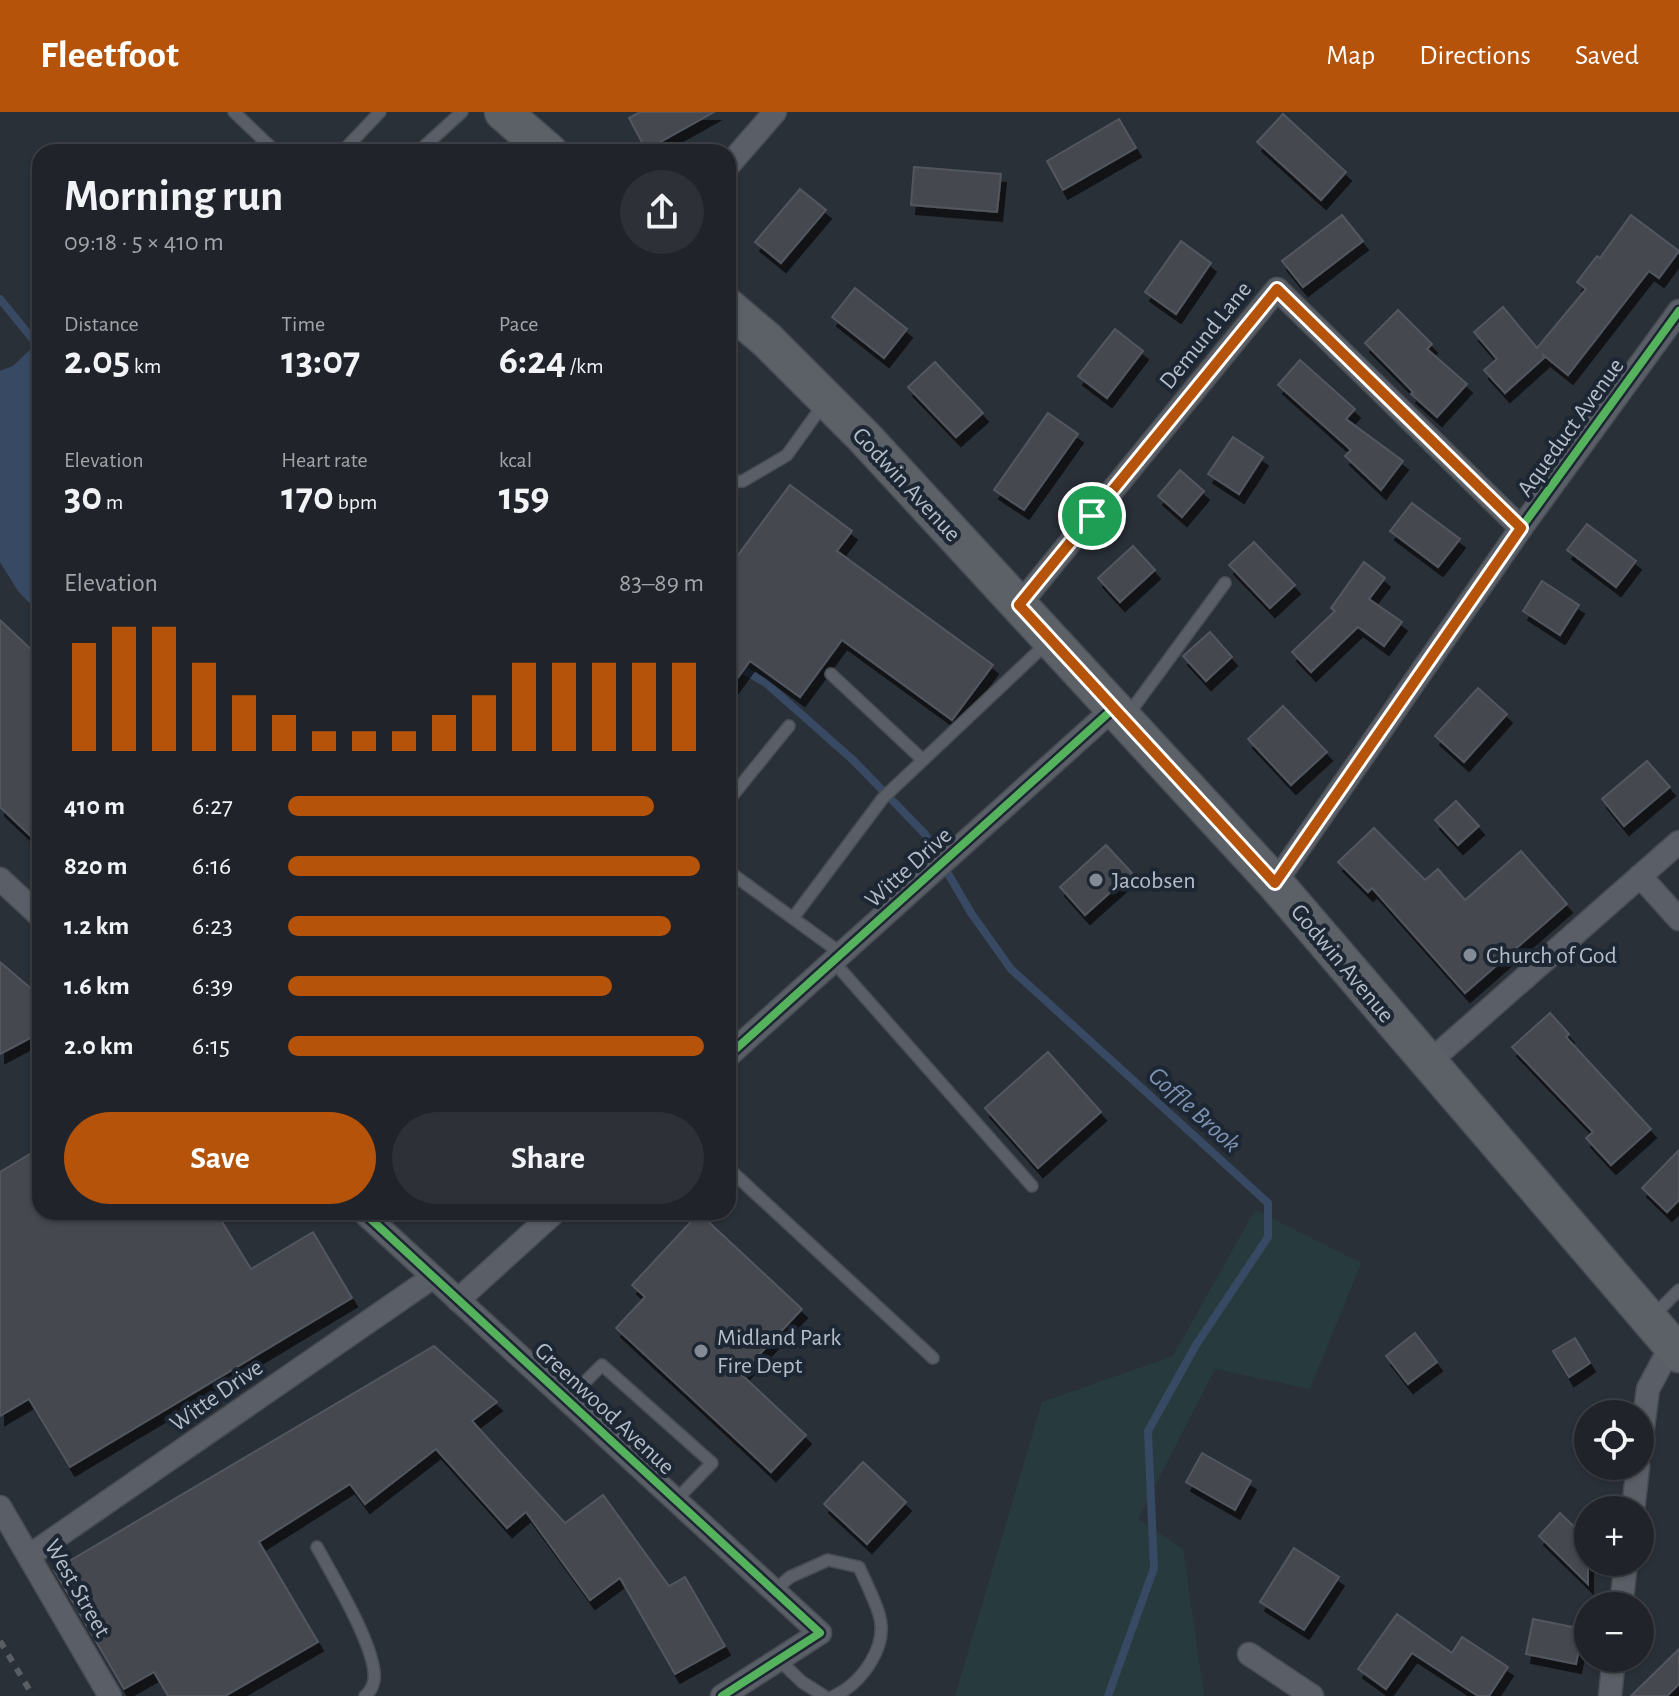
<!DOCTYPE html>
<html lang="en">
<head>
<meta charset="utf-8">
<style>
	body { margin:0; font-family:"Alegreya Sans",sans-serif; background:#2d3036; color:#f1f3f6; height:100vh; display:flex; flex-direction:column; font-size:30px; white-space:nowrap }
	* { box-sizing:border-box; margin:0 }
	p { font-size:26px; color:#a2a4a8 }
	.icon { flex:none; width:44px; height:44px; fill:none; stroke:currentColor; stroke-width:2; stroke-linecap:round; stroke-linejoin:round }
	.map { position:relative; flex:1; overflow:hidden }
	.side { position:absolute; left:32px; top:32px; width:704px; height:1076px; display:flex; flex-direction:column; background:#20242a; border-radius:24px; box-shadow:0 2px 6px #0004,0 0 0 2px #3d4147 }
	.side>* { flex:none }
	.fabs { position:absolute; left:1574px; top:1288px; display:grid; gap:16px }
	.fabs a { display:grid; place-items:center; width:80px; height:80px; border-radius:50%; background:#20242a; box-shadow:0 2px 6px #0004,0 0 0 2px #3d4147; font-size:40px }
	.pin { position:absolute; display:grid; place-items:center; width:68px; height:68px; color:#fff; margin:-34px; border:4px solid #fff; border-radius:50%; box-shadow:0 2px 8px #0007 }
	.round { display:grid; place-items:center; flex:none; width:84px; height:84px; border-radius:42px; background:#2d3036 }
	.summary { display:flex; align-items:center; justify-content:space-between; height:136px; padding:0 32px }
	h1 { font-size:44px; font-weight:700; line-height:60px }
	.figures { display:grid; grid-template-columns:repeat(3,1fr); gap:12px; height:136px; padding:8px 32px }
	.figures div { display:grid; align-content:center }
	.figures b { font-size:40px; font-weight:700 }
	.figures small { font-size:22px; font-weight:400 }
	.figures p { font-size:22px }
	.chart { height:224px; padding:16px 32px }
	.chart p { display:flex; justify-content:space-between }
	.chart svg { width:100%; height:144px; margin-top:8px; stroke:#b45309; stroke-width:6 }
	.primary-button { display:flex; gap:16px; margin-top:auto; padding:16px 32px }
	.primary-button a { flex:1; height:92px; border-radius:48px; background:#b45309; color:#fff; font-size:32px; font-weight:700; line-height:92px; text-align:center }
	.primary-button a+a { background:#2d3036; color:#f1f3f6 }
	ul { padding:0 32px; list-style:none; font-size:26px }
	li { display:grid; grid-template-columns:128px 96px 1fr; align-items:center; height:60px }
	li i { height:20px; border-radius:10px; background:#b45309 }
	header { display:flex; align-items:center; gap:48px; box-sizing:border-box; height:112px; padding:0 40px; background:#b45309; color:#fff }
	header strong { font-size:38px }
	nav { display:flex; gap:44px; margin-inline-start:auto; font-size:28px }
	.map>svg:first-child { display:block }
</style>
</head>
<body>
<header>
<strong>Fleetfoot</strong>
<nav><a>Map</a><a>Directions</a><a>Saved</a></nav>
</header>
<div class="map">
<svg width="1679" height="1584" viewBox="0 0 1679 1584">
	<defs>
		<filter id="shadow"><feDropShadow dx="5" dy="9" stdDeviation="0" flood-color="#0009"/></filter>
	</defs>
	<rect width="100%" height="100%" fill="#2a3038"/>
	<path fill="#273a3e" d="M1255 1098 1361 1151 1310 1277 1215 1257 1138 1407 1183 1437 1204 1584H955L1042 1290 1173 1244Z"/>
	<path fill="#384963" d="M37 231H40V502L18 479 0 450V259L13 254Z"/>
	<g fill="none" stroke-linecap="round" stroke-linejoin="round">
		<g stroke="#384963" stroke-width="8">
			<path d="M0 187 40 236"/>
			<path d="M728 549 766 571 853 648 925 722 971 801 1011 857 1268 1091V1125L1196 1233 1148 1319 1154 1456 1108 1584"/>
		</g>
	</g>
	<g fill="#444950" stroke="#52575f" stroke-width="2" filter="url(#shadow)">
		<path d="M640 0H714L646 38 629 6Z"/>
		<path d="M1283 2 1346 60 1321 88 1257 30Z"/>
		<path d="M1119 7 1136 36 1063 78 1047 49Z"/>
		<path d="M914 55 1001 62 997 100 911 93Z"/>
		<path d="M800 77 826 98 781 151 755 130Z"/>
		<path d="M1342 103 1363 129 1303 175 1282 149Z"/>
		<path d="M1631 103 1679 139 1659 166 1649 159 1568 263 1542 242 1545 245 1505 281 1484 258 1497 247 1474 220 1503 195 1537 236 1586 177 1577 170 1597 144 1600 146Z"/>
		<path d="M1181 129 1211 151 1176 202 1145 180Z"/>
		<path d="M855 176 907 217 884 246 832 205Z"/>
		<path d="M1398 198 1432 232 1427 237 1467 272 1437 305 1411 282 1413 280 1365 231Z"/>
		<path d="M1115 217 1143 239 1107 286 1078 264Z"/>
		<path d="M1300 248 1355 297 1346 307 1403 349 1381 378 1345 344 1351 338 1278 273Z"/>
		<path d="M935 250 983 301 956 325 908 275Z"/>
		<path d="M1048 301 1078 322 1024 398 994 378Z"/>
		<path d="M1233 325 1263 345 1239 382 1208 362Z"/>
		<path d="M1180 358 1204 379 1182 405 1158 384Z"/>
		<path d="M790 373 852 419 837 439 993 553 952 608 842 528 800 585 750 549 728 579V435L738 443Z"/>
		<path d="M1412 391 1460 427 1438 455 1390 419Z"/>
		<path d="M1587 412 1636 449 1616 475 1567 438Z"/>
		<path d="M1254 430 1295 473 1270 496 1229 453Z"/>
		<path d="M1133 434 1155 458 1120 490 1098 466Z"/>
		<path d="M1364 450 1385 466 1369 487 1402 510 1384 534 1358 515 1311 560 1292 540 1335 499 1331 496Z"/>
		<path d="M1542 469 1579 493 1560 523 1523 499Z"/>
		<path d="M0 508 40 546V733L0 695Z"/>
		<path d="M1210 520 1232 545 1206 569 1183 544Z"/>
		<path d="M1478 576 1507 602 1464 650 1435 624Z"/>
		<path d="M1283 594 1327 640 1291 673 1248 627Z"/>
		<path d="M1647 649 1670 675 1624 714 1602 687Z"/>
		<path d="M1456 689 1479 714 1458 733 1435 708Z"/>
		<path d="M1374 716 1425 768 1438 757 1465 788 1521 739 1567 792 1465 881 1372 776 1368 780 1338 750Z"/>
		<path d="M1106 733 1132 761 1085 803 1060 775Z"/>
		<path d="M0 850 35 880 40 890V921L0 942Z"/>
		<path d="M1550 901 1569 922 1566 925 1651 1017 1611 1053 1586 1026 1593 1020 1512 935Z"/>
		<path d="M1048 940 1101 1000 1038 1056 985 996Z"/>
		<path d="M40 1036V1100H216L251 1157 313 1120 352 1186 70 1355 29 1287 0 1304V1060Z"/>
		<path d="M1679 1038V1088L1667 1100 1642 1076Z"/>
		<path d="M699 1101 802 1197 741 1262 806 1323 771 1360 616 1216 645 1185 632 1173Z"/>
		<path d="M1415 1221 1437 1250 1408 1272 1386 1244Z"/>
		<path d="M1575 1226 1590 1251 1569 1265 1553 1239Z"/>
		<path d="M434 1234 497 1290 472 1309 565 1411 603 1383 669 1474 685 1465 725 1534 675 1562 620 1466 590 1488 526 1400 507 1416 436 1337 365 1392 350 1372 259 1430 318 1530 225 1584H168L154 1560 124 1577 54 1458Z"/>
		<path d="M1202 1341 1251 1369 1235 1398 1186 1370Z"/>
		<path d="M863 1350 906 1390 867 1432 824 1392Z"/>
		<path d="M1560 1401 1588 1428V1472L1539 1424Z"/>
		<path d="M1294 1436 1339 1465 1304 1518 1260 1490Z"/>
		<path d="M1397 1502 1452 1541 1462 1525 1508 1555 1489 1584H1478L1412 1541 1386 1577 1358 1557Z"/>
		<path d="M1533 1507 1583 1517 1576 1552 1526 1542Z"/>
		<path d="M1679 1537V1572L1667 1584H1631Z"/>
	</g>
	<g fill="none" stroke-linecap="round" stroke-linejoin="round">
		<g stroke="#484c53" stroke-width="14">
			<g id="lane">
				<path d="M234 0 276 40"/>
				<path d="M342 40 380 0"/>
				<path d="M418 40 462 0"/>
				<path d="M728 370 743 369 787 343 825 290"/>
				<path d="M831 562 923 648"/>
				<path d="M1127 604 1225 471"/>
				<path d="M728 689 789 614"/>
				<path d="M728 759 842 842"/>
				<path d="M793 806 883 686 1047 531"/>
				<path d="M833 849 1032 1074"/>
				<path d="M728 1056 933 1246"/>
				<path d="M1654 1203 1679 1178"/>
				<path d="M567 1288 602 1253 712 1351 676 1388"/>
				<path d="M317 1435C332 1463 378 1538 374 1568 373 1574 370 1580 365 1584"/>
				<path d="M774 1479 790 1465 828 1448 859 1455C866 1471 874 1486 879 1502 889 1534 862 1571 834 1584"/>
				<path d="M779 1548 802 1570 824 1584"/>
			</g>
		</g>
		<g stroke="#484c53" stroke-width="25">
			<g id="street">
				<path d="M728 54 775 0"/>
				<path d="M1019 493 1277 177 1521 416"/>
				<path d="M1640 764 1679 807"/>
				<path d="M0 767 40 804"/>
				<path d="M1275 771 1521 416 1679 199"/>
				<path d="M728 944 1114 596"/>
				<path d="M1428 951 1679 730"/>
				<path d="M363 1100 820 1521 722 1584"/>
				<path d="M458 1188 555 1100"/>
				<path d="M1640 1339 1648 1277 1671 1234"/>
				<path d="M0 1395 110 1584"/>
				<path d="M1633 1398 1638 1354"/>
				<path d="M29 1444 433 1165"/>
				<path d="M1621 1494 1626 1450"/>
				<path d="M1249 1542 1312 1584"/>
				<path d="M1610 1584 1614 1546"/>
			</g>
		</g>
		<g stroke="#484c55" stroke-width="39">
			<g id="primary">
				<path d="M503 0 549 40"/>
				<path d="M728 195 767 228 864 325 1275 771 1679 1242"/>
			</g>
		</g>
		<use href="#lane" stroke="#5a5e66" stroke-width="11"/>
		<use href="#street" stroke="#5a5e66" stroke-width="22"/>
		<use href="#primary" stroke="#5c6168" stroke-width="36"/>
		<path stroke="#595d64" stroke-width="6" stroke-dasharray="8 8" stroke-linecap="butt" d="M0 1529 33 1584"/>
		<g stroke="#1d2633" stroke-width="13">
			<g id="cycleway">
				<path d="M1019 493 1277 177 1521 416"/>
				<path d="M1275 771 1521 416 1679 199"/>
				<path d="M728 944 1114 596"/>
				<path d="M363 1100 820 1521 722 1584"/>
			</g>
		</g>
		<use href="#cycleway" stroke="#56b35d" stroke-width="8"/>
	</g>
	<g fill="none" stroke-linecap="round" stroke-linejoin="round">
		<g stroke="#fff" stroke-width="16">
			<path id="route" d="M1277 177 1521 416 1275 771 1019 493Z"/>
		</g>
		<use href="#route" stroke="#b45309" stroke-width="10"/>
	</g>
	<g fill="#848b96" stroke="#1d2633" stroke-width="3">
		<circle cx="1096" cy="768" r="8"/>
		<circle cx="1470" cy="843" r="8"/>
		<circle cx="701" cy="1239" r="8"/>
	</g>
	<g text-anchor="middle" stroke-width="8" stroke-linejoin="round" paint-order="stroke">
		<g font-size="24" fill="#b4bcc9" stroke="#1d2633">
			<text transform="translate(1205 223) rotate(-51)" y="8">Demund Lane</text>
			<text transform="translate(1570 315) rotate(-54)" y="8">Aqueduct Avenue</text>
			<text transform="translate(907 372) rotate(47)" y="8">Godwin Avenue</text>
			<text transform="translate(908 755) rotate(-42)" y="8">Witte Drive</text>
			<text transform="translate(1343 851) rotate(50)" y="8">Godwin Avenue</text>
			<text transform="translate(216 1283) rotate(-35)" y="8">Witte Drive</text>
			<text transform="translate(605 1296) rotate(43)" y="8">Greenwood Avenue</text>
			<text transform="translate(78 1476) rotate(60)" y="8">West Street</text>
		</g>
		<g font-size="24" fill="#b4bcc9" stroke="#1d2633" text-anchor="start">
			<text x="1112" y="776">Jacobsen</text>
			<text x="1486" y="851">Church of God</text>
			<text x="717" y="1233">Midland Park<tspan x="717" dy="28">Fire Dept</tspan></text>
		</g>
		<g font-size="26" font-style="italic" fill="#7c92b1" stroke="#1d2633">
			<text transform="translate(1195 997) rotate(42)" y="9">Goffle Brook</text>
		</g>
	</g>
</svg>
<div class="fabs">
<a><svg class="icon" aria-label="locate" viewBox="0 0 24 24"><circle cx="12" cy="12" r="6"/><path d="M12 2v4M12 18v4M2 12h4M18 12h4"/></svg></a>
<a>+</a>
<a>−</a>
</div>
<div class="pin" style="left:1092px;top:404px;background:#1e9e55"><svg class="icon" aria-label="arrive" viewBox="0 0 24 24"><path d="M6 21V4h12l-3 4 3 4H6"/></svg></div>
<section class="side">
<div class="summary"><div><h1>Morning run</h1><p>09:18 · 5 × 410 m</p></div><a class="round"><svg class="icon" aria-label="share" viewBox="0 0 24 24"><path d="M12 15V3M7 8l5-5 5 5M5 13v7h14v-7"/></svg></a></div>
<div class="figures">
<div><p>Distance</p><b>2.05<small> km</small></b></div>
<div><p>Time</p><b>13:07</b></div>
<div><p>Pace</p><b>6:24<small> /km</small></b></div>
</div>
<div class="figures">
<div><p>Elevation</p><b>30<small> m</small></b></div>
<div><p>Heart rate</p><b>170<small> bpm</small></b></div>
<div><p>kcal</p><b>159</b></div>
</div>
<div class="chart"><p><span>Elevation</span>83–89 m</p>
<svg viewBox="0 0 160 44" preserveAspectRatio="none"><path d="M5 44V11M15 44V6M25 44V6M35 44V17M45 44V27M55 44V33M65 44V38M75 44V38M85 44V38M95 44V33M105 44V27M115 44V17M125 44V17M135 44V17M145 44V17M155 44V17"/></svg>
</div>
<ul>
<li><b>410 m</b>6:27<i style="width:88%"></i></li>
<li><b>820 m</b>6:16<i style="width:99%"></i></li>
<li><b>1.2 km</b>6:23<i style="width:92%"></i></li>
<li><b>1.6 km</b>6:39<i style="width:78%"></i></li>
<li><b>2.0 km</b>6:15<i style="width:100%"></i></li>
</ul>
<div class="primary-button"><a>Save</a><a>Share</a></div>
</section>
</div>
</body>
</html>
